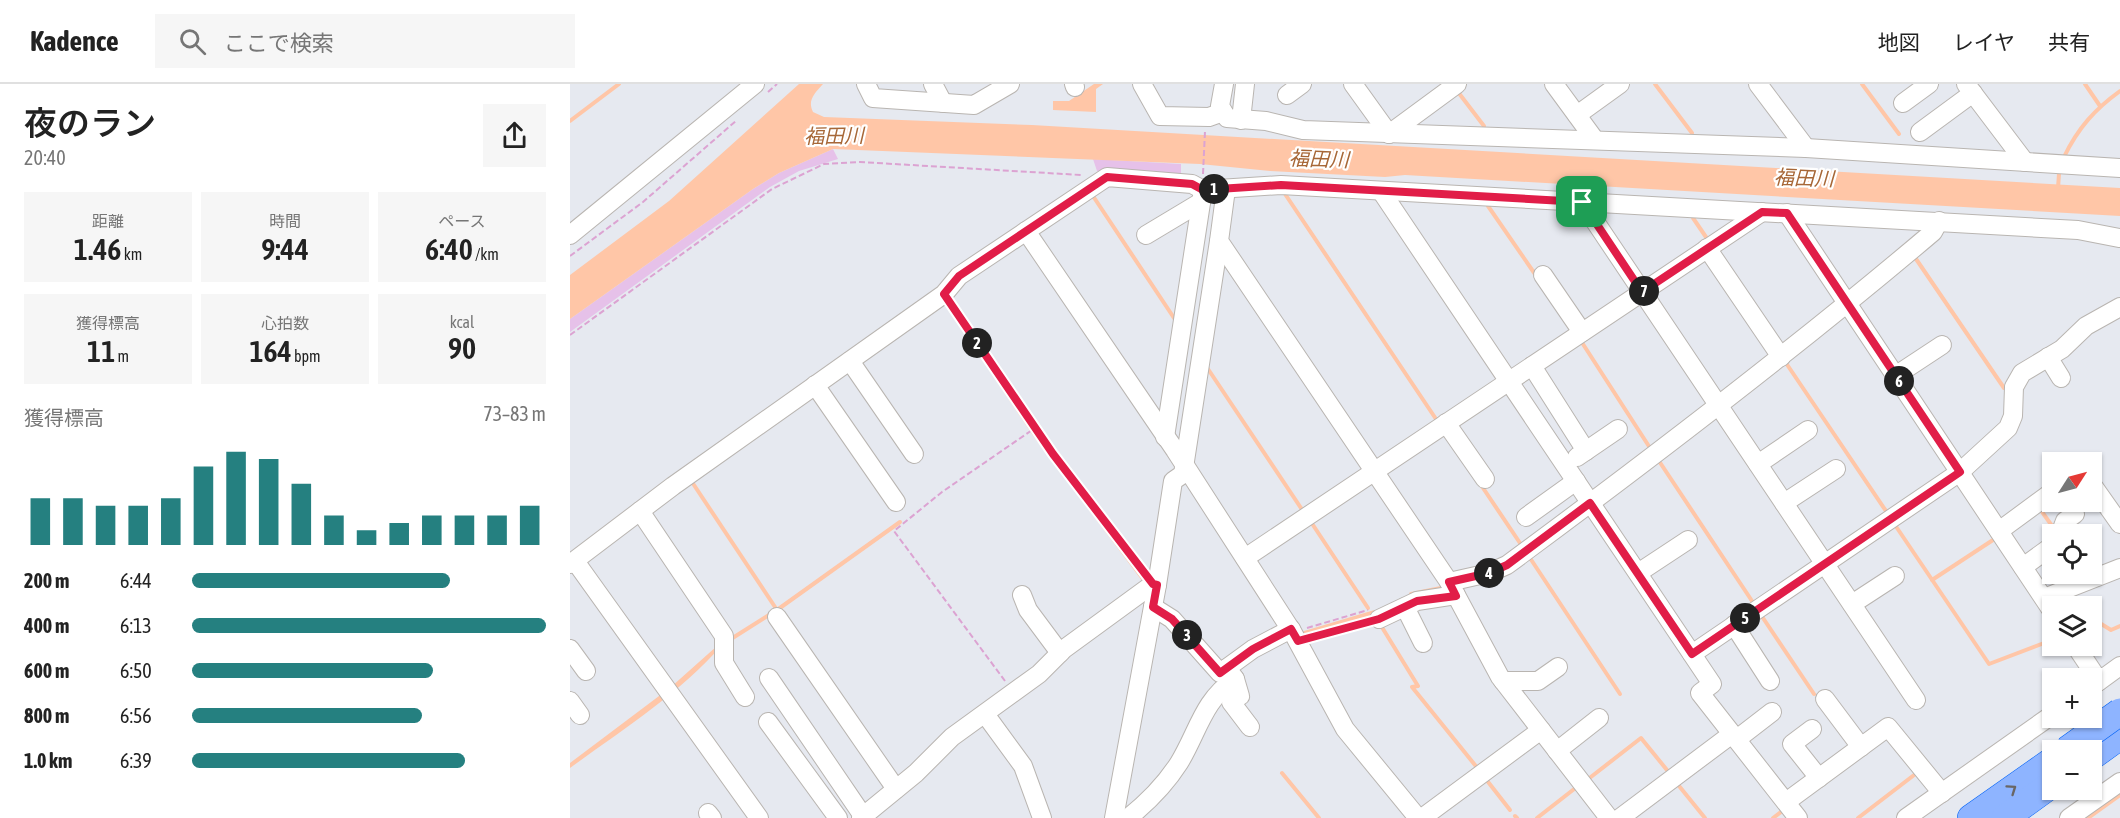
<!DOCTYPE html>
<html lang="ja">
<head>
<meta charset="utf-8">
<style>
	body { margin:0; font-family:"Asap Condensed","Noto Sans JP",sans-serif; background:#f6f6f6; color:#222; height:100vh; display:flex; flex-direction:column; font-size:22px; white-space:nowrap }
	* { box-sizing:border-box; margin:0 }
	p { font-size:20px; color:#767676 }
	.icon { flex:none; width:33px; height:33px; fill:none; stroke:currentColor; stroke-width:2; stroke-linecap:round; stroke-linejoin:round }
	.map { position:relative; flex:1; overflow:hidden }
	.panel { display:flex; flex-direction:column; background:#fff; width:570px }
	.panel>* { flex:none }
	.needle { width:39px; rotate:54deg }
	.buttons { position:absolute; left:1472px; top:368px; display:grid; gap:12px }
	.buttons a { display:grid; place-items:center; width:60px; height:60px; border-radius:0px; background:#fff; box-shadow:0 2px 4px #0004; font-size:30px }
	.pin { position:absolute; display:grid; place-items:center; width:51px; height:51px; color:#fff; margin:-26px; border-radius:12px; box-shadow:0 3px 9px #0006 }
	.km { position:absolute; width:30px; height:30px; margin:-15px; border-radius:50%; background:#222; color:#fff; font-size:16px; line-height:30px; text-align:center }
	.round { display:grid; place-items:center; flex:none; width:63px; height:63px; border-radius:0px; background:#f6f6f6 }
	.summary { display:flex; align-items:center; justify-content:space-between; height:102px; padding:0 24px }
	h1 { font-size:33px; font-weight:600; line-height:45px }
	.figures { display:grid; grid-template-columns:repeat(3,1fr); gap:9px; height:102px; padding:6px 24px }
	.figures div { display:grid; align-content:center; border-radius:0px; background:#f6f6f6; text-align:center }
	.figures b { font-size:30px; font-weight:600 }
	.figures small { font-size:16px; font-weight:400 }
	.figures p { font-size:16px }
	.chart { height:168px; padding:12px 24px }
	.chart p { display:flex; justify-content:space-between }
	.chart svg { width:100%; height:108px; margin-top:6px; stroke:#258080; stroke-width:6 }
	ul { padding:0 24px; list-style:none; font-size:20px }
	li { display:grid; grid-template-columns:96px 72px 1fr; align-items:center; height:45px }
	li i { height:15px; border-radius:8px; background:#258080 }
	header { display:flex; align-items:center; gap:36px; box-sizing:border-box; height:84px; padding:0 30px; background:#fff; border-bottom:2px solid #e0e0e0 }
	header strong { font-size:28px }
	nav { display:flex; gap:33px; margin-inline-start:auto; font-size:21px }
	.search { width:420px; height:54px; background:#f6f6f6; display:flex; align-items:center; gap:15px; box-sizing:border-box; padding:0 21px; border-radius:0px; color:#767676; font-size:22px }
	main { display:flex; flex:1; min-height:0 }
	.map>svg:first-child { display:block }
</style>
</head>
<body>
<header>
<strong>Kadence</strong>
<div class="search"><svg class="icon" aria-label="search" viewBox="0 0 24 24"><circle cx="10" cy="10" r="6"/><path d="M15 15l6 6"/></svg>ここで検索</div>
<nav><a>地図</a><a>レイヤ</a><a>共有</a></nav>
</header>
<main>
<section class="panel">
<div class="summary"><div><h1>夜のラン</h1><p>20:40</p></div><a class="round"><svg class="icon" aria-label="share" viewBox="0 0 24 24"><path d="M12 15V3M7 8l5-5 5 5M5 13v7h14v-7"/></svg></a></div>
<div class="figures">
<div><p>距離</p><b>1.46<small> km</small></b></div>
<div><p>時間</p><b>9:44</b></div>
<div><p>ペース</p><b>6:40<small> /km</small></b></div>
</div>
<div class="figures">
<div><p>獲得標高</p><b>11<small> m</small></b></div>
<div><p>心拍数</p><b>164<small> bpm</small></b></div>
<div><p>kcal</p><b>90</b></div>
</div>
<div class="chart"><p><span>獲得標高</span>73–83 m</p>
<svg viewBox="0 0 160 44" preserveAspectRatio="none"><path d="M5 44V25M15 44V25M25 44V28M35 44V28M45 44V25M55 44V12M65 44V6M75 44V9M85 44V19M95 44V32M105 44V38M115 44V35M125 44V32M135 44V32M145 44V32M155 44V28"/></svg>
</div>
<ul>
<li><b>200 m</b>6:44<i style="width:73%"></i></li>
<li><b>400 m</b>6:13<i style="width:100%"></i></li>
<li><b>600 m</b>6:50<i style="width:68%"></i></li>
<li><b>800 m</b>6:56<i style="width:65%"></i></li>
<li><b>1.0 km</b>6:39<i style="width:77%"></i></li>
</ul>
</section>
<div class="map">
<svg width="1550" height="734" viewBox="0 0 1550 734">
	<rect width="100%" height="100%" fill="#e6e9f0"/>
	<g fill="#e6c1e9">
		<path d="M263 65 268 75 229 87 200 103 0 248V235L183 105 209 89Z"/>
		<path d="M523 75 611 80V94L527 87Z"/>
	</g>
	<g fill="#ffc6a7">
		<path d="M229 0H253C245 9 237 16 243 28L254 33 462 41 1550 104V132L835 91 815 93 700 87 630 80 263 65 209 89 183 105 0 235V191L99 117Z"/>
		<path d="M524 0H533L526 5V28L483 26V17H499Z"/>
		<path d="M152 561C109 610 52 646 0 684V679L101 603 147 562Z"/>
	</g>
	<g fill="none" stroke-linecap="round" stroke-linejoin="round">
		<g stroke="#ffc6a7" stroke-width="4">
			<path d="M1085 0 1122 49"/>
			<path d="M1292 0 1329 50"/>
			<path d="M1515 0 1530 22"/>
			<path d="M888 8 914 42"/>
			<path d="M0 37 49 0"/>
			<path d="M1494 73C1508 44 1525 25 1550 7"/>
			<path d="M1488 104 1489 90"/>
			<path d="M713 107 868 338"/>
			<path d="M521 109 606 237"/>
			<path d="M918 122 967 193"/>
			<path d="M1123 134 1138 156"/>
			<path d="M1344 172 1434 304 1438 301"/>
			<path d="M376 218 461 345"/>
			<path d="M1011 257 1082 367"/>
			<path d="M1216 279 1318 430"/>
			<path d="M636 282 733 427"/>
			<path d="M463 348 574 496"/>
			<path d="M1089 377 1184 520"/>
			<path d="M122 398 207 526 161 555"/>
			<path d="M911 401 952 462"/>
			<path d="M1470 425 1485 446"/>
			<path d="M741 438 798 524"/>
			<path d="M1325 441 1419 580 1482 556"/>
			<path d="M960 474 1050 610"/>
			<path d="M1362 496 1426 454"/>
			<path d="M841 510 871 504"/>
			<path d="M207 526 330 438"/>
			<path d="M1191 531 1244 610"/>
			<path d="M810 540 848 602 842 603 909 686"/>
			<path d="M1521 541 1528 538 1541 546 1550 542"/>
			<path d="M728 551 805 528"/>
			<path d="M712 689 749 734"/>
			<path d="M915 694 940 726"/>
			<path d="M1017 696 1071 654 1101 691"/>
			<path d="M1105 697 1135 734"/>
			<path d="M945 732 947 734"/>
			<path d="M967 734 1008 702"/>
			<path d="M1203 734 1215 725"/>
			<path d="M1288 734 1348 688"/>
			<path d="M1518 734 1550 711"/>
		</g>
		<g stroke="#b9b5b1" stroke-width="20">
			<g id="minor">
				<path d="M296 0 303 14 404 21 440 0"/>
				<path d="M363 0 373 19"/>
				<path d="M504 0 505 3"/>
				<path d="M572 0 590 32 639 33 653 28"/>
				<path d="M654 0 650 22 657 34 696 37 733 46 1236 64 1550 84"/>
				<path d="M783 0 819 50"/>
				<path d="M984 0 1025 56"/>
				<path d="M1188 0 1236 64"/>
				<path d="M1396 0 1455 78"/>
				<path d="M717 11 732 0"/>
				<path d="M1333 19 1359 0"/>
				<path d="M1007 31 1050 0"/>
				<path d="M671 36 675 0"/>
				<path d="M1350 48 1403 9"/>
				<path d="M819 50 887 0"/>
				<path d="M656 105 649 157 879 498 930 593 1039 734"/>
				<path d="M811 107 1142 600 1130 609 1228 734"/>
				<path d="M1012 118 1346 616"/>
				<path d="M1217 129 1482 527"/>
				<path d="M456 147 605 366 723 549 775 645 848 734"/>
				<path d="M0 151 185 0"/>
				<path d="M576 151 631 118"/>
				<path d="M1137 164 1211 273"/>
				<path d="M973 191 1012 248"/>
				<path d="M1478 273 1491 294"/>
				<path d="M280 277 344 370"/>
				<path d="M962 282 1016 367"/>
				<path d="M1325 292 1372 261"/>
				<path d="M245 301 326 418"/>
				<path d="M876 339 915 395"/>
				<path d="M595 353 633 106"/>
				<path d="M1007 373 1048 345"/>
				<path d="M1188 380 1238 346"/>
				<path d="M1521 399 1550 440"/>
				<path d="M1214 419 1266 385"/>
				<path d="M70 427 154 552V579L175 613"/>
				<path d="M956 433 1006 397"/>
				<path d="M1429 447 1482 408"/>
				<path d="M1490 450 1495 437 1505 430"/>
				<path d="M675 474 1192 128"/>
				<path d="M5 477 189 734"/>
				<path d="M0 480 103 402 374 210 389 192 537 93 622 100 633 106 711 101 1508 146 1549 154"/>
				<path d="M1453 483 1482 462"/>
				<path d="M1068 489 1118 456"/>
				<path d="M879 498 919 489 937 481C1082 374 1225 265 1363 148L1369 137"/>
				<path d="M452 511 458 526 490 569"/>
				<path d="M1474 514 1550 484"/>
				<path d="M1282 520 1325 492"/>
				<path d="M583 523 602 535 650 589 683 565 721 545"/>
				<path d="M835 523 853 559"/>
				<path d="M207 533 326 705"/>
				<path d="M809 535 847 517 886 511"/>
				<path d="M1164 541 1200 597"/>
				<path d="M1505 561 1529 597"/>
				<path d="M0 565 16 587"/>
				<path d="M1122 570 1390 388 1438 344 1443 332 1444 303 1452 289 1492 265 1516 242 1550 223"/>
				<path d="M199 594 293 732"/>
				<path d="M665 595 670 612 661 618 680 643"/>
				<path d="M933 597H968L988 583"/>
				<path d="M1521 603 1550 582"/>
				<path d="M1255 615 1291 663"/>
				<path d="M0 617 10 631"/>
				<path d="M415 630 453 682 472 734"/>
				<path d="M1494 633 1537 641"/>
				<path d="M198 638 268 734"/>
				<path d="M1242 645 1222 660 1249 694"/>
				<path d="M1167 655 1202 628"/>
				<path d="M987 667 1029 634"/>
				<path d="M1216 718 1318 643 1372 709"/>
				<path d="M138 729 142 734"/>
				<path d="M291 734 346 689 382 653 469 590 494 565 583 500 587 501"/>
				<path d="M544 734 587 501 603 397 613 390 649 157"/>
				<path d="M558 734C578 718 595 701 609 679 628 648 633 616 665 595L657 584"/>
				<path d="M852 734 971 646"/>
				<path d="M1050 734 1162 650"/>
				<path d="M1336 734 1482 631"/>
				<path d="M1499 734 1550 698"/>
			</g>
		</g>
		<g stroke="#0062f6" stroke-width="28">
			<g id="highway">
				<path d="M1521 673 1550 652"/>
				<path d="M1401 734 1482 677"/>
				<path d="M1435 734 1482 700"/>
			</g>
		</g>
		<g stroke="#dca3d2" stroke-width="2" stroke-dasharray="6 3" stroke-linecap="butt">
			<path d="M198 8 207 0"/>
			<path d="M633 90 635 47"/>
			<path d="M0 172 73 118 167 36"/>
			<path d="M382 223 483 370 574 488"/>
			<path d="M0 251 202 105 254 80 290 78 511 91"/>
			<path d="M737 544 798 526"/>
			<path d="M742 551 795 538"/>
			<path d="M435 597 324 447 372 408 465 344"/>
		</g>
		<use href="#minor" stroke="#fff" stroke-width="18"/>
		<use href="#highway" stroke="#8eb4ff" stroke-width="27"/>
		<g stroke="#0062f6" stroke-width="28" stroke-linecap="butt">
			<path id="highway-bridge" d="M1497 666 1550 628"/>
		</g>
		<use href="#highway-bridge" stroke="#8eb4ff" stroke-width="27"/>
	</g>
	<defs><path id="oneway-chevron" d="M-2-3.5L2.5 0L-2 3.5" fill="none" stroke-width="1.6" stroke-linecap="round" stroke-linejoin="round" transform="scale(1.5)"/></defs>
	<use stroke="#696665" href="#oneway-chevron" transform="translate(1442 705) rotate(-35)"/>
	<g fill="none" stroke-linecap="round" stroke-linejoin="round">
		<g stroke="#fff" stroke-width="12">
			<path id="route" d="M537 93 622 100 633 106 711 101 1012 118 1072 208 1192 128 1217 129 1390 388 1122 570 1020 419 937 481 919 489 879 498 886 512 847 517 809 535 728 557 721 545 683 565 650 589 602 535 583 523 587 501 583 500 483 370 374 210 389 192Z"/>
		</g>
		<use href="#route" stroke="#e11d48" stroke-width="8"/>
	</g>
	<g text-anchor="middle" stroke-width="4.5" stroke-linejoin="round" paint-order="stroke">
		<g font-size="20" font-style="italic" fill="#a76737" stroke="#fff">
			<text transform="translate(264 52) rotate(-1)" y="7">福田川</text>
			<text transform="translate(749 75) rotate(2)" y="7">福田川</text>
			<text transform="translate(1234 94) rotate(2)" y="7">福田川</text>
		</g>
	</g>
</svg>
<div class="buttons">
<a><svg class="needle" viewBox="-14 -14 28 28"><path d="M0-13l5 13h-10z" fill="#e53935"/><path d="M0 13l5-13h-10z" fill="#767676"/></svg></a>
<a><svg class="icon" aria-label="locate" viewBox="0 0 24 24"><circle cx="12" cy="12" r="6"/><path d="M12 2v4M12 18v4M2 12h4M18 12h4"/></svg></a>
<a><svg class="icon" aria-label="layers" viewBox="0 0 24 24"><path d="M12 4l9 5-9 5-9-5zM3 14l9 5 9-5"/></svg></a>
<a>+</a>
<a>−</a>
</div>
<div class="pin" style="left:1012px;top:118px;background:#1e9e55"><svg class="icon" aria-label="arrive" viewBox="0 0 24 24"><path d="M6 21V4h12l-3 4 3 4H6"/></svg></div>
<b class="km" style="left:644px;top:105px">1</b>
<b class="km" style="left:407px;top:259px">2</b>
<b class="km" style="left:617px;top:551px">3</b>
<b class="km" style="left:919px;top:489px">4</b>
<b class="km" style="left:1175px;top:534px">5</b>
<b class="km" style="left:1329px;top:297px">6</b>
<b class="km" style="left:1074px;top:207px">7</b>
</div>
</main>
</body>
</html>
